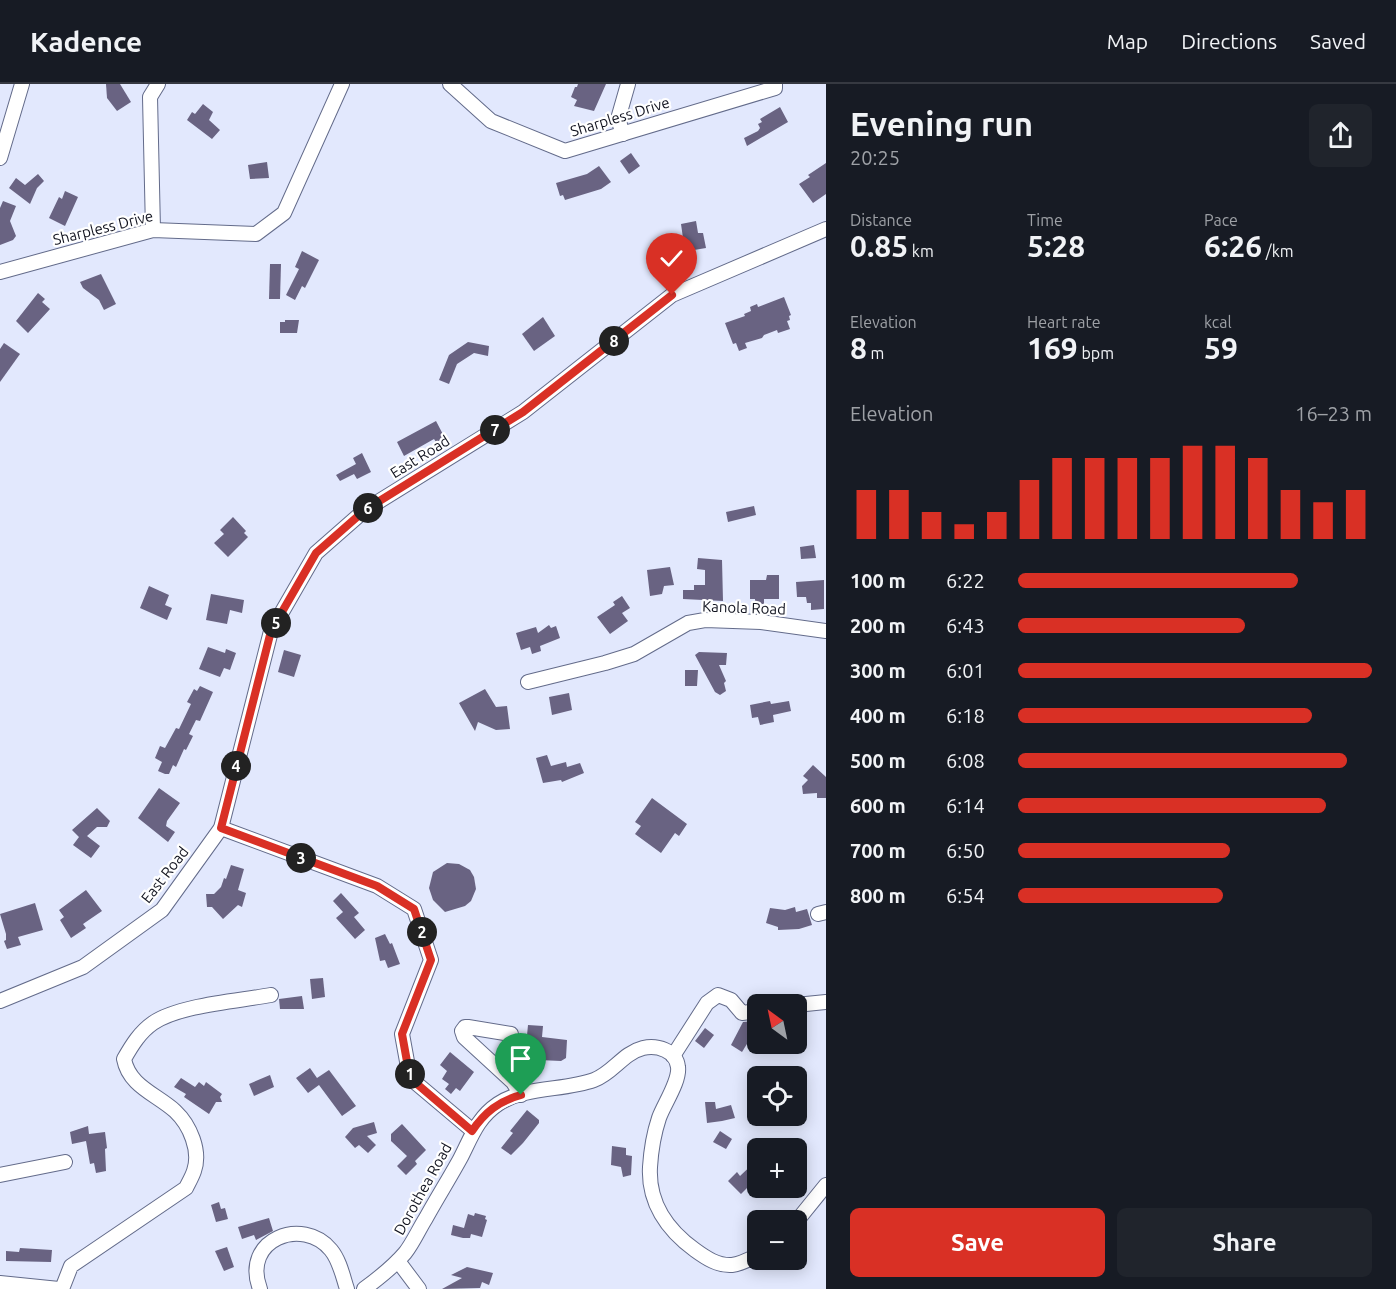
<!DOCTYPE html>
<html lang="en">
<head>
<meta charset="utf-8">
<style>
	body { margin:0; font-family:Ubuntu,sans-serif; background:#20242c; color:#f1f3f6; height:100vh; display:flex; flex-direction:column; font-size:22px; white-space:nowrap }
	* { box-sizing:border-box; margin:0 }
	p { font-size:20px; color:#9ea1a6 }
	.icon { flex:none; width:33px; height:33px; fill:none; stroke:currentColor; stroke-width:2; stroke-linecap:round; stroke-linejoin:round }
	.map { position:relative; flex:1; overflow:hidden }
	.side { display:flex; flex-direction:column; background:#171b24; width:570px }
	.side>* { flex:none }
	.needle { width:39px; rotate:327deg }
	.controls { position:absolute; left:747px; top:910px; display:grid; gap:12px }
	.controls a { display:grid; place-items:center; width:60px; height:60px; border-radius:9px; background:#171b24; box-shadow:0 3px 15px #0003; font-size:30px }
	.pin { position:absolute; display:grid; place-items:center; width:51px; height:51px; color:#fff; margin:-62px -26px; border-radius:50% 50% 50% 0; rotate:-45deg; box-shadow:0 0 6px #0007 }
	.pin .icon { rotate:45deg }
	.km { position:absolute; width:30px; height:30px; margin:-15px; border-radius:50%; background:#222; color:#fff; font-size:16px; line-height:30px; text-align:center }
	.round { display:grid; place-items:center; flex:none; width:63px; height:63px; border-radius:9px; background:#20242c }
	.head { display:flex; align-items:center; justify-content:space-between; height:102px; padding:0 24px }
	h1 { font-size:33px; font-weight:600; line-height:45px }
	.metrics { display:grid; grid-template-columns:repeat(3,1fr); gap:9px; height:102px; padding:6px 24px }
	.metrics div { display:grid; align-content:center }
	.metrics b { font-size:30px; font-weight:600 }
	.metrics small { font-size:16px; font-weight:400 }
	.metrics p { font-size:16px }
	.chart { height:168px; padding:12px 24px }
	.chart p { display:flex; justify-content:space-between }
	.chart svg { width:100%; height:108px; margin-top:6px; stroke:#d93025; stroke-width:6 }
	.primary-button { display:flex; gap:12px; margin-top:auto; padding:12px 24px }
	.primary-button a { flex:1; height:69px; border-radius:9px; background:#d93025; color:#fff; font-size:24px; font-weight:600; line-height:69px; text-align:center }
	.primary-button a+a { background:#20242c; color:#f1f3f6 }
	ul { padding:0 24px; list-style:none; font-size:20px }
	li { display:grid; grid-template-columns:96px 72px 1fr; align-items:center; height:45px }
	li i { height:15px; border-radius:8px; background:#d93025 }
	header { display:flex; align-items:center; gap:36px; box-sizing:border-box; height:84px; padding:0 30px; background:#171b24; border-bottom:2px solid #363941 }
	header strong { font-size:28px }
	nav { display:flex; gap:33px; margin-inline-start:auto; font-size:21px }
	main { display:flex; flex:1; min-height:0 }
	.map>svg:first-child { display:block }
</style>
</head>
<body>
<header>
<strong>Kadence</strong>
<nav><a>Map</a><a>Directions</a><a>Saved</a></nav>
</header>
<main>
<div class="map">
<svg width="826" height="1205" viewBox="0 0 826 1205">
	<rect width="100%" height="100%" fill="#e2e8fd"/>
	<g fill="#696382">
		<path d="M106 0H120L131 18 117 27 107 14Z"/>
		<path d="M578 0H606L594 27 574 22 577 16 571 13 575 3H577Z"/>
		<path d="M203 20 213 28 209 36 220 46 212 55 187 36 192 28 195 30Z"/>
		<path d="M780 23 788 38 747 62 744 54 758 47 760 44 758 40 762 38 760 35Z"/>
		<path d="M631 69 640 82 629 90 620 77Z"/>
		<path d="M267 78 269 94 250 95 248 81Z"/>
		<path d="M826 79V110L813 119 799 100 810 93 808 91Z"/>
		<path d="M599 82 611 98 601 105 565 116 563 111 560 112 556 99 587 90Z"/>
		<path d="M38 90 44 97 37 104 30 120 9 104 16 94 25 101Z"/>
		<path d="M65 107 78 113 65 142 49 134 59 113 62 115Z"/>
		<path d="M3 117 16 122 10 137 16 152 13 156 0 161V124Z"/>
		<path d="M696 137 698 149H703L706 164 688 167 687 164 679 165 678 155 683 154 681 140Z"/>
		<path d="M302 167 319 176 305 204 302 202 295 216 286 211 299 185 295 183Z"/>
		<path d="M270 180H281L280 215H269Z"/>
		<path d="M101 190 116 220 104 226 99 216 83 204 80 198Z"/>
		<path d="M38 209 45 215 42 218 50 225 28 249 16 237Z"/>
		<path d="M784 213 791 231 789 232 790 236 787 237 790 245 778 249 777 246 764 251 762 254 745 259 747 264 739 267 736 259 733 260 725 239 745 232 744 230 751 227 750 223 757 220 758 223Z"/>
		<path d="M543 233 555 252 534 267 522 250Z"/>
		<path d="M285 236H299L297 249H280V238H285Z"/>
		<path d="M468 258 489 262 488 272 474 269 457 280 449 300 439 296 449 271Z"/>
		<path d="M4 259 20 270 0 298V265Z"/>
		<path d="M436 337 448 360 440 364 434 355 404 372 397 358Z"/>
		<path d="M362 369 371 388 357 395 354 390 340 397 336 391 356 380 353 374Z"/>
		<path d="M754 422 756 431 728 438 726 428Z"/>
		<path d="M233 433 246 447 244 449 248 453 228 473 214 459 224 450 220 446Z"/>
		<path d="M814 461 816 474 801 475 800 463Z"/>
		<path d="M698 474 722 476 723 517 683 515V506H694V501H705V486L697 485Z"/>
		<path d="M670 483 674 501 664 502 662 510 650 512 647 486Z"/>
		<path d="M767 491H779V515H764V520L755 521V515H750V496H766Z"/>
		<path d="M824 496V525L811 526V519H807L806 513H797L796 498Z"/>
		<path d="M149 502 169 511 165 521 172 524 167 536 140 524Z"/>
		<path d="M211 510 244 516 242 529 230 526 227 540 206 536Z"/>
		<path d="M622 512 630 524 622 529 628 537 610 550 597 533 615 521 613 518Z"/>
		<path d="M549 541 551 544 556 542 560 554 540 562 541 567 532 570 530 563 521 566 516 549 536 543 538 549Z"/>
		<path d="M208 563 225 569 226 565 236 569 230 586 224 584 220 593 199 585Z"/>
		<path d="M284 566 301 571 294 593 278 588Z"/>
		<path d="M699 568 727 569 726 581H719L726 597 724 599 726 607 720 611 715 608 695 571Z"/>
		<path d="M685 586H698L697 602H685Z"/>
		<path d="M200 602 213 608 200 637 196 636 189 650 193 652 186 666 184 665 176 683 173 681 169 690H165L158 687 162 678 155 674 160 662 165 664 176 644 179 645 191 620 187 618 194 605 197 607Z"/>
		<path d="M485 605 496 623 507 622 510 645 496 646 478 638 475 647 459 619Z"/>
		<path d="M569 609 572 626 552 631 549 613Z"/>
		<path d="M770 617 771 620 789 617 791 627 773 631 774 638 760 641 758 633 752 634 750 621Z"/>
		<path d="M547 671 551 682 566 678 567 683 580 679 584 689 562 698 561 696 543 699 536 674Z"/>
		<path d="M813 681 826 693V714H817V709L803 710 802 702 808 696 803 692Z"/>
		<path d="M159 704 180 719 167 737 166 742 175 748 168 758 138 734Z"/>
		<path d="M652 714 687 740 679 752 675 749 661 769 635 750 641 742 635 738Z"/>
		<path d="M97 724 110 737 107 743H97L87 752 100 762 91 774 73 761 79 753 72 746Z"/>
		<path d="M447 779 459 780 470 786 474 793 476 805 471 817 465 822 445 828 433 816 429 804 433 788Z"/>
		<path d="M231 781 244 785 238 806 246 809 242 823 238 821 223 835 212 823H207L206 810H214L221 803 224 794 226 795Z"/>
		<path d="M86 806 102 827 83 840 86 844 71 854 60 836 64 833 59 826Z"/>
		<path d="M341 809 359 829 354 833 365 846 355 855 336 834 343 828 333 817Z"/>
		<path d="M35 819 43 846 18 853 21 861 7 865 4 857 6 856V850L0 830Z"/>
		<path d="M795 823 796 828 807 825 812 841 799 845 778 846V843L766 839 770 824 785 826Z"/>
		<path d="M385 850 390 860 392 859 400 880 388 884 385 876 380 877 375 854Z"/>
		<path d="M323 894 325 913 312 915 310 895Z"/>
		<path d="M302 912 304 925H280L279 915Z"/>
		<path d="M754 937 758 938V942L742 968 731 961 743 938Z"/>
		<path d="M528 941 543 942 542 953 567 956 566 974 561 977 539 976V973L525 972Z"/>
		<path d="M705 944 714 951 704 964 695 957Z"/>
		<path d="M450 968 474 988 460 1007 456 1004 451 1010 445 1005 449 1000 442 995 447 987 440 981Z"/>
		<path d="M310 984 317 994 329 986 356 1022 342 1032 319 1001 308 1009 296 994Z"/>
		<path d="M270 991 274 1003 254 1012 249 1000Z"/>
		<path d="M181 994 195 1003 199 998 204 1002 206 998 222 1010 220 1013 222 1018H216L209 1030 184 1013 186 1010 174 1003Z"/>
		<path d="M705 1018H715L716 1025 731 1021 735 1034 722 1037 707 1039Z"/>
		<path d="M527 1026 539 1036V1039L523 1059 511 1071 501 1064 513 1049 510 1047Z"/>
		<path d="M374 1038 377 1049 367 1052 376 1061 368 1069 359 1061 355 1064 345 1053 353 1044Z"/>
		<path d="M402 1040 426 1066 415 1077 417 1080 406 1091 397 1082 407 1072 391 1057V1050Z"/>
		<path d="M88 1042 89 1050 105 1048 107 1064 105 1065 106 1087 96 1089 94 1079 90 1080 86 1057 72 1060 70 1048Z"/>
		<path d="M720 1047 732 1055 726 1065 713 1058Z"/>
		<path d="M612 1062 626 1064V1071L632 1072 631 1091 623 1093 621 1083 611 1081Z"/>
		<path d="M758 1075V1093L741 1110 728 1097 737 1088 740 1092Z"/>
		<path d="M219 1118 221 1125 225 1124 228 1135 216 1138 211 1121Z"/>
		<path d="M475 1129 486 1132 485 1135 487 1136 482 1153 471 1150 470 1154H463L451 1151 453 1141 464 1144 468 1130 474 1132Z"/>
		<path d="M269 1134 273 1147 256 1156 254 1151 242 1155 238 1143Z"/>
		<path d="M227 1163 234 1183 224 1187 215 1167Z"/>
		<path d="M20 1164 52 1166 51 1178 6 1177V1167L19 1168Z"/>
		<path d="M467 1183 493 1189 489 1201 482 1198 480 1204 442 1205 462 1194 451 1191Z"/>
	</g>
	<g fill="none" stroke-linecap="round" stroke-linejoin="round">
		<g stroke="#636b8a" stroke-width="16">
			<g id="minor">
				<path d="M450 0 491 37 565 67 775 4V0"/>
				<path d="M623 50 618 35 628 0"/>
				<path d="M0 74 22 0"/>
				<path d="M153 146 150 13 158 0"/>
				<path d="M0 188 153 146 256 150 284 129 342 0"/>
				<path d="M528 598 605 579 634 570 688 539 705 536 761 538 826 547"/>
				<path d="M221 744 377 802 414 825 431 876 402 950 410 994 473 1047"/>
				<path d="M818 830 826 828"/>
				<path d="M0 917 83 883 162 826 221 744 271 547 316 469 365 426 523 328 672 211 826 145"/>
				<path d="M796 921 826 918"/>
				<path d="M511 950 468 943H465L462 947 464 953 513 998 521 1011"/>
				<path d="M673 972 707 919 718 911 731 916 742 929 758 927"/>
				<path d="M0 1091 65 1078"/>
				<path d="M796 1138 826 1101"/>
				<path d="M398 1177 419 1205"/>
				<path d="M0 1199 59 1205"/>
				<path d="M62 1205 71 1182 186 1104C189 1098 192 1093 194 1087 201 1067 190 1041 175 1027 156 1010 129 1002 124 975 132 961 140 948 153 939 179 921 239 917 271 911"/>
				<path d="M260 1205C241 1155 303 1132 331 1166 340 1177 343 1193 347 1205"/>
				<path d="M364 1205C379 1194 393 1183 405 1169 413 1159 419 1145 426 1134 437 1114 449 1095 460 1075 471 1054 477 1034 498 1020 525 1002 564 1007 594 996 613 989 623 969 643 964 657 961 676 966 678 983 680 997 664 1020 659 1034 654 1049 651 1067 650 1083 648 1118 667 1146 695 1166 706 1174 718 1182 732 1181 741 1180 750 1175 758 1171"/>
			</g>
		</g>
		<use href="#minor" stroke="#fff" stroke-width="14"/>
	</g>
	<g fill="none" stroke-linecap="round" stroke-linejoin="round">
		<g stroke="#fff" stroke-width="12">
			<path id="route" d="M521 1011C499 1017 485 1028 472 1047L410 994 402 950 431 876 414 825 377 802 221 744 271 547 316 469 365 426 523 328 672 211"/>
		</g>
		<use href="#route" stroke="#d93025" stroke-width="8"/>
	</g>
	<g text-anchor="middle" stroke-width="4.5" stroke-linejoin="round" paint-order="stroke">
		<g font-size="15" fill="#11131f" stroke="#fff">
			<text transform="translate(620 33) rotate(-17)" y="5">Sharpless Drive</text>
			<text transform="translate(103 144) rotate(-14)" y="5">Sharpless Drive</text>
			<text transform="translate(420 373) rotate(-32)" y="5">East Road</text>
			<text transform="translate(744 524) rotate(2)" y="5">Kanola Road</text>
			<text transform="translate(165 791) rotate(-52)" y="5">East Road</text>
			<text transform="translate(423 1105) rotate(-61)" y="5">Dorothea Road</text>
		</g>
	</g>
</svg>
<div class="controls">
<a><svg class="needle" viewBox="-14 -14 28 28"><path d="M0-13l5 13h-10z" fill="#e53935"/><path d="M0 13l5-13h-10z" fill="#9ea1a6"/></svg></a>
<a><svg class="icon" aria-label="locate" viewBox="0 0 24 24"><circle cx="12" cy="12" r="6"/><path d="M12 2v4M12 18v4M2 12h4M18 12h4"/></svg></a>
<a>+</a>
<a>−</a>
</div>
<div class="pin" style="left:521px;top:1011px;background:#1e9e55"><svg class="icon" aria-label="arrive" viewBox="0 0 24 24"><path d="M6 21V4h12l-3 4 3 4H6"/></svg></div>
<div class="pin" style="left:672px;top:211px;background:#d93025"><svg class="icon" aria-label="check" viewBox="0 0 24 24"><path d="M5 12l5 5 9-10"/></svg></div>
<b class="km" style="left:410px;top:990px">1</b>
<b class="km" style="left:422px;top:848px">2</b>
<b class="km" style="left:301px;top:774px">3</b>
<b class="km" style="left:236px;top:682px">4</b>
<b class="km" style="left:276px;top:539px">5</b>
<b class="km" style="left:368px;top:424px">6</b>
<b class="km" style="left:495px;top:346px">7</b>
<b class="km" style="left:614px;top:257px">8</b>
</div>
<section class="side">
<div class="head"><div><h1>Evening run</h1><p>20:25</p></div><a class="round"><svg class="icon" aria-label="share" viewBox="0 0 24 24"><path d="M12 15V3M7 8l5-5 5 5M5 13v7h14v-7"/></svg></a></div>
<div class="metrics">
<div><p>Distance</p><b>0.85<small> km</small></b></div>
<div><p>Time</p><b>5:28</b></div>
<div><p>Pace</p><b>6:26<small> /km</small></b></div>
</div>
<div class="metrics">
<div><p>Elevation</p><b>8<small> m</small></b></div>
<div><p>Heart rate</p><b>169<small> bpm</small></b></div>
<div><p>kcal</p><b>59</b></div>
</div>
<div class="chart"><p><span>Elevation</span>16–23 m</p>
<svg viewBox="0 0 160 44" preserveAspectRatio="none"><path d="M5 44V24M15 44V24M25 44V33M35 44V38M45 44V33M55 44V20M65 44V11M75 44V11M85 44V11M95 44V11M105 44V6M115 44V6M125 44V11M135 44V24M145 44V29M155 44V24"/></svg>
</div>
<ul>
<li><b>100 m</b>6:22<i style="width:79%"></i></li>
<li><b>200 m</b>6:43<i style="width:64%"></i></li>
<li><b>300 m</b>6:01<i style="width:100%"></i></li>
<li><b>400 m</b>6:18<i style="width:83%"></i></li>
<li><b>500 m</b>6:08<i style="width:93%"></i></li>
<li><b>600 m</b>6:14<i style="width:87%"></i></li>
<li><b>700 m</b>6:50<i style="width:60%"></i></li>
<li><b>800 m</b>6:54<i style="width:58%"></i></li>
</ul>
<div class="primary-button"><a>Save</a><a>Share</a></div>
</section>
</main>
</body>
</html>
